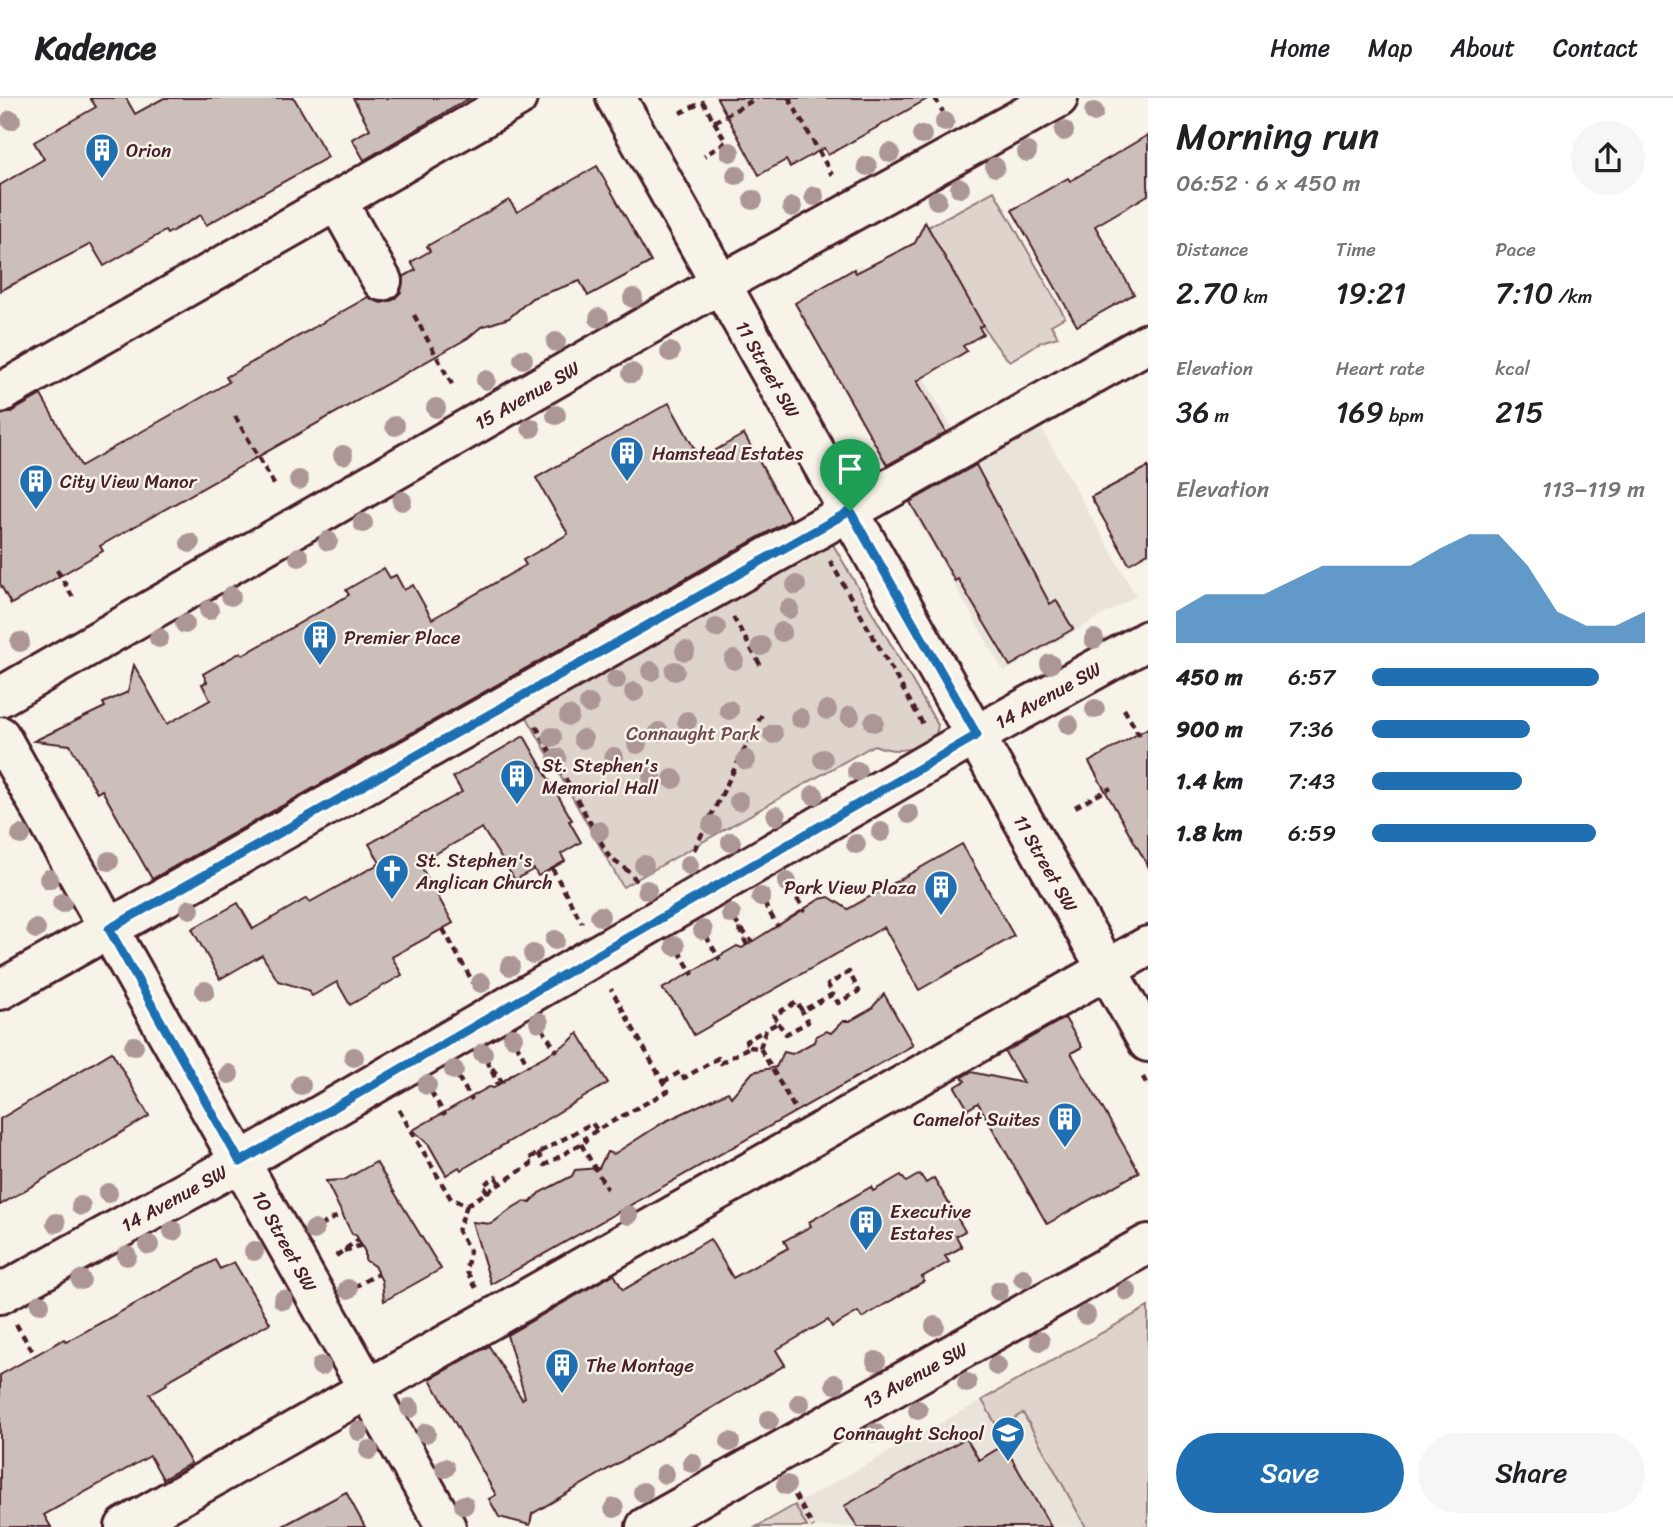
<!DOCTYPE html>
<html lang="en">
<head>
<meta charset="utf-8">
<style>
	body { margin:0; font-family:Sriracha,sans-serif; background:#f6f6f6; color:#202124; height:100vh; display:flex; flex-direction:column; font-size:26px; white-space:nowrap }
	* { box-sizing:border-box; margin:0 }
	p { font-size:23px; color:#757577 }
	.icon { flex:none; width:38px; height:38px; fill:none; stroke:currentColor; stroke-width:2; stroke-linecap:round; stroke-linejoin:round }
	.map { position:relative; flex:1; overflow:hidden }
	.drawer { display:flex; flex-direction:column; background:#fff; width:525px }
	.drawer>* { flex:none }
	.pin { position:absolute; display:grid; place-items:center; width:60px; height:60px; color:#fff; margin:-72px -30px; border-radius:50% 50% 50% 0; rotate:-45deg; box-shadow:0 0 7px #0007 }
	.pin .icon { rotate:45deg }
	.round { display:grid; place-items:center; flex:none; width:74px; height:74px; border-radius:37px; background:#f6f6f6 }
	.headline { display:flex; align-items:center; justify-content:space-between; height:119px; padding:0 28px }
	h1 { font-size:38px; font-weight:600; line-height:52px }
	.stats { display:grid; grid-template-columns:repeat(3,1fr); gap:10px; height:119px; padding:7px 28px }
	.stats div { display:grid; align-content:center }
	.stats b { font-size:30px; font-weight:600 }
	.stats small { font-size:19px; font-weight:400 }
	.stats p { font-size:19px }
	.chart { height:196px; padding:14px 28px }
	.chart p { display:flex; justify-content:space-between }
	.chart svg { width:100%; height:126px; margin-top:7px; fill:#1f6fb2; opacity:.7 }
	.action { display:flex; gap:14px; margin-top:auto; padding:14px 28px }
	.action a { flex:1; height:80px; border-radius:42px; background:#1f6fb2; color:#fff; font-size:28px; font-weight:600; line-height:80px; text-align:center }
	.action a+a { background:#f6f6f6; color:#202124 }
	ul { padding:0 28px; list-style:none; font-size:23px }
	li { display:grid; grid-template-columns:112px 84px 1fr; align-items:center; height:52px }
	li i { height:18px; border-radius:9px; background:#1f6fb2 }
	header { display:flex; align-items:center; gap:42px; box-sizing:border-box; height:98px; padding:0 35px; background:#fff; border-bottom:2px solid #e0e0e0 }
	header strong { font-size:33px }
	nav { display:flex; gap:38px; margin-inline-start:auto; font-size:24px }
	main { display:flex; flex:1; min-height:0 }
	.map>svg:first-child { display:block }
</style>
</head>
<body>
<header>
<strong>Kadence</strong>
<nav><a>Home</a><a>Map</a><a>About</a><a>Contact</a></nav>
</header>
<main>
<div class="map">
<svg width="1148" height="1429" viewBox="0 0 1148 1429">
	<rect width="100%" height="100%" fill="#f7f3e8"/>
	<filter id="ink" filterUnits="userSpaceOnUse"><feTurbulence type="fractalNoise" baseFrequency=".0143" numOctaves="2"/><feDisplacementMap in="SourceGraphic" scale="14" xChannelSelector="R" yChannelSelector="G"/><feConvolveMatrix kernelMatrix="1 2 1 2 8 2 1 2 1" color-interpolation-filters="sRGB"/></filter>
	<g filter="url(#ink)">
		<g fill="#eae3da">
			<path d="M860 167 966 355 1034 317 1136 498 1004 574 794 205Z"/>
			<path d="M1148 1209V1429H755L982 1302Z"/>
		</g>
		<g fill="#ded4cc" stroke="#947a7c" stroke-width="2">
			<path d="M994 93 1065 219 1051 227 1058 239 1041 244 1010 263C989 248 943 157 928 129Z"/>
			<path d="M831 443 933 619 938 627 936 637C918 653 896 656 874 647L623 789 524 614Z"/>
			<path d="M1148 1209V1429H1086L1023 1315 998 1330 982 1302Z"/>
			<path d="M795 1407 807 1429H756Z"/>
		</g>
		<g fill="#ccbfb9" stroke="#4a1f2b" stroke-width="2">
			<path d="M90 0H126L135 16 164 0H294L328 59 206 127 201 117 167 136 165 133 104 168 91 146 0 193V87L44 61 34 44 96 9Z"/>
			<path d="M353 0H470L364 62 352 41 370 31Z"/>
			<path d="M717 0H929L828 57 824 50 790 69 786 62 759 77Z"/>
			<path d="M1148 37V97L1095 128 1134 196 1077 228 1012 112 1068 80 1070 83Z"/>
			<path d="M597 68 651 164 588 198 580 183 532 200 509 220 481 229 468 240 100 448 103 453 11 506 0 486V317L11 314 41 297 81 368 229 284 226 279 368 199 381 205 393 202 401 194 403 179 416 172 411 164 430 153 427 148 509 102 517 114Z"/>
			<path d="M925 124 983 227 979 229 983 236 963 248 967 253 917 283 946 334 887 367 795 205 854 171 856 175 915 145Z"/>
			<path d="M669 305 700 361 744 336 791 421 152 781 102 692 97 695 70 647 34 643 105 609 103 605 128 594 134 567 167 626 210 602 202 586 207 584 203 576 241 554 243 557 349 497 346 492 384 470 390 480 396 477 404 492 413 487 432 521 526 467 523 462 568 436 536 380Z"/>
			<path d="M976 367 1050 506 1056 502 1073 531 1010 568 958 481 955 483 910 404Z"/>
			<path d="M1148 369V455L1129 466 1091 399Z"/>
			<path d="M1148 630V768L1089 664Z"/>
			<path d="M524 638 572 722 569 723 581 744 561 756 565 763 538 778 534 771 515 782 482 730 419 765 453 825 392 859 402 877 350 907 337 884 312 898 308 892 278 883 262 857 220 881 192 831 238 805 253 831 307 800 310 804 380 765 369 746 462 694 453 679Z"/>
			<path d="M962 746 1014 838 919 892 884 829 694 937 678 908 662 891 737 848 742 850 820 801 829 799 848 811Z"/>
			<path d="M884 896 913 947 491 1186 472 1124 491 1126 514 1109 524 1103 530 1105 539 1095 572 1078 575 1072 599 1070 607 1054 614 1056 664 1024 728 994 731 999 753 974 776 969 784 954 792 956 814 944 816 938 826 933 831 935 843 923H850L871 911Z"/>
			<path d="M1065 920 1082 949 1071 955 1139 1074 1047 1126 978 1005 968 1011 955 989 965 983 962 979 971 974 1023 985 1005 954Z"/>
			<path d="M578 935 608 985 461 1072 459 1069 446 1077 429 1047 413 1032 489 989 494 990 514 975 568 945Z"/>
			<path d="M112 954 149 1018 0 1107V1021Z"/>
			<path d="M376 1064 441 1171 384 1203 382 1183 374 1168 365 1162V1154L356 1137 352 1136 326 1083 344 1082Z"/>
			<path d="M920 1076 926 1085 934 1080 965 1133 956 1138 962 1149 945 1158 949 1164 922 1179 924 1183 862 1220 858 1214 832 1229 828 1222 776 1252 785 1267 532 1416 530 1427 499 1419 489 1401 496 1397 430 1281 489 1248 522 1301 525 1299 507 1237 614 1176 623 1192 710 1141 733 1180 788 1150 784 1143 811 1128 809 1124 871 1089 873 1093 901 1077 906 1084Z"/>
			<path d="M215 1162 220 1171 234 1164 270 1225 166 1284 167 1286 150 1296 191 1365 163 1381 150 1358 44 1417 51 1429H0V1277L64 1241 66 1244Z"/>
			<path d="M966 1340 979 1362 1004 1347 1051 1429H858L844 1408Z"/>
			<path d="M346 1394 365 1429H281Z"/>
		</g>
		<g fill="none" stroke-linecap="round" stroke-linejoin="round">
			<g stroke="#4a1f2b" stroke-width="44">
				<g id="minor">
					<path d="M616 0 1148 944"/>
					<path d="M337 103 382 183"/>
					<path d="M0 295 517 0"/>
					<path d="M0 599 702 196 1058 0"/>
					<path d="M0 638 446 1429"/>
					<path d="M0 892 1148 245"/>
					<path d="M0 1196 240 1064 957 648 1148 542"/>
					<path d="M125 1429 1148 848"/>
					<path d="M646 1429 1148 1146"/>
				</g>
			</g>
			<g stroke="#4a1f2b" stroke-width="4.5" stroke-dasharray="7 5" stroke-linecap="butt">
				<path d="M789 0 832 77"/>
				<path d="M935 0 943 14"/>
				<path d="M680 15 703 4 726 44 704 58"/>
				<path d="M714 24 757 0"/>
				<path d="M414 217 454 290"/>
				<path d="M235 318 276 390"/>
				<path d="M830 463 924 628"/>
				<path d="M57 472 75 503"/>
				<path d="M733 519 762 570"/>
				<path d="M1124 611 1142 642"/>
				<path d="M536 628 610 760 631 775 637 784"/>
				<path d="M1075 709 1111 690"/>
				<path d="M694 752 762 616"/>
				<path d="M552 770 582 825"/>
				<path d="M791 790 805 814"/>
				<path d="M764 805 778 829"/>
				<path d="M734 822 752 844"/>
				<path d="M739 830 747 847"/>
				<path d="M443 831 475 888"/>
				<path d="M706 838 720 862"/>
				<path d="M679 853 693 877"/>
				<path d="M778 925 786 936 808 924 802 913"/>
				<path d="M542 930 557 954"/>
				<path d="M516 945 529 969"/>
				<path d="M749 949 760 950 794 1009"/>
				<path d="M760 950 766 931 778 925 774 917 797 904 802 913 833 896 828 887 849 874 859 893 838 905 833 896"/>
				<path d="M487 962 498 987"/>
				<path d="M492 970 503 985"/>
				<path d="M458 979 472 1002"/>
				<path d="M1143 979 1148 989"/>
				<path d="M663 984 680 974 684 980 718 960 721 965 749 949 746 943 765 932"/>
				<path d="M431 994 445 1017"/>
				<path d="M399 1012 451 1101 467 1107 531 1066 528 1061 592 1025 597 1032 668 993 611 891"/>
				<path d="M581 1046 607 1091"/>
				<path d="M538 1055 545 1067 586 1043 585 1040 597 1032"/>
				<path d="M488 1095 483 1087 496 1079 499 1084"/>
				<path d="M467 1107 458 1133 470 1153 466 1172 476 1190"/>
				<path d="M320 1128 343 1115"/>
				<path d="M344 1153 362 1147"/>
				<path d="M336 1158 359 1141"/>
				<path d="M354 1189 378 1176"/>
				<path d="M16 1226 35 1257"/>
				<path d="M795 1397 813 1429"/>
			</g>
			<use href="#minor" stroke="#f7f3e8" stroke-width="38"/>
		</g>
		<g fill="#ac9796">
			<circle cx="1094" cy="14" r="10"/>
			<circle cx="11" cy="22" r="10"/>
			<circle cx="945" cy="24" r="10"/>
			<circle cx="1064" cy="33" r="10"/>
			<circle cx="922" cy="37" r="10"/>
			<circle cx="730" cy="54" r="10"/>
			<circle cx="1027" cy="54" r="10"/>
			<circle cx="890" cy="55" r="10"/>
			<circle cx="867" cy="68" r="10"/>
			<circle cx="995" cy="69" r="10"/>
			<circle cx="736" cy="77" r="10"/>
			<circle cx="960" cy="90" r="10"/>
			<circle cx="814" cy="98" r="10"/>
			<circle cx="753" cy="102" r="10"/>
			<circle cx="937" cy="102" r="10"/>
			<circle cx="792" cy="109" r="10"/>
			<circle cx="633" cy="200" r="10"/>
			<circle cx="599" cy="220" r="10"/>
			<circle cx="556" cy="244" r="10"/>
			<circle cx="670" cy="254" r="10"/>
			<circle cx="523" cy="261" r="10"/>
			<circle cx="632" cy="275" r="10"/>
			<circle cx="486" cy="282" r="10"/>
			<circle cx="436" cy="310" r="10"/>
			<circle cx="556" cy="317" r="10"/>
			<circle cx="395" cy="328" r="10"/>
			<circle cx="531" cy="330" r="10"/>
			<circle cx="343" cy="357" r="10"/>
			<circle cx="299" cy="382" r="10"/>
			<circle cx="402" cy="403" r="10"/>
			<circle cx="363" cy="425" r="10"/>
			<circle cx="328" cy="443" r="10"/>
			<circle cx="190" cy="445" r="10"/>
			<circle cx="299" cy="459" r="10"/>
			<circle cx="796" cy="487" r="10"/>
			<circle cx="231" cy="498" r="10"/>
			<circle cx="789" cy="511" r="10"/>
			<circle cx="209" cy="512" r="10"/>
			<circle cx="185" cy="526" r="10"/>
			<circle cx="716" cy="530" r="10"/>
			<circle cx="782" cy="534" r="10"/>
			<circle cx="159" cy="540" r="10"/>
			<circle cx="1094" cy="541" r="10"/>
			<circle cx="20" cy="544" r="10"/>
			<circle cx="761" cy="548" r="10"/>
			<circle cx="685" cy="553" r="10"/>
			<circle cx="734" cy="562" r="10"/>
			<circle cx="1050" cy="566" r="10"/>
			<circle cx="651" cy="573" r="10"/>
			<circle cx="675" cy="573" r="10"/>
			<circle cx="616" cy="582" r="10"/>
			<circle cx="634" cy="594" r="10"/>
			<circle cx="589" cy="606" r="10"/>
			<circle cx="1095" cy="611" r="10"/>
			<circle cx="729" cy="612" r="10"/>
			<circle cx="827" cy="612" r="10"/>
			<circle cx="569" cy="618" r="10"/>
			<circle cx="850" cy="618" r="10"/>
			<circle cx="800" cy="620" r="10"/>
			<circle cx="687" cy="623" r="10"/>
			<circle cx="874" cy="624" r="10"/>
			<circle cx="1069" cy="627" r="10"/>
			<circle cx="659" cy="634" r="10"/>
			<circle cx="773" cy="636" r="10"/>
			<circle cx="552" cy="639" r="10"/>
			<circle cx="583" cy="641" r="10"/>
			<circle cx="637" cy="646" r="10"/>
			<circle cx="614" cy="659" r="10"/>
			<circle cx="557" cy="660" r="10"/>
			<circle cx="823" cy="661" r="10"/>
			<circle cx="746" cy="662" r="10"/>
			<circle cx="857" cy="673" r="10"/>
			<circle cx="652" cy="679" r="10"/>
			<circle cx="673" cy="681" r="10"/>
			<circle cx="814" cy="697" r="10"/>
			<circle cx="739" cy="703" r="10"/>
			<circle cx="909" cy="716" r="10"/>
			<circle cx="776" cy="718" r="10"/>
			<circle cx="712" cy="727" r="10"/>
			<circle cx="599" cy="733" r="10"/>
			<circle cx="881" cy="734" r="10"/>
			<circle cx="21" cy="737" r="10"/>
			<circle cx="731" cy="744" r="10"/>
			<circle cx="856" cy="746" r="10"/>
			<circle cx="109" cy="763" r="10"/>
			<circle cx="644" cy="767" r="10"/>
			<circle cx="689" cy="767" r="10"/>
			<circle cx="49" cy="781" r="10"/>
			<circle cx="787" cy="784" r="10"/>
			<circle cx="647" cy="792" r="10"/>
			<circle cx="761" cy="799" r="10"/>
			<circle cx="62" cy="805" r="10"/>
			<circle cx="190" cy="811" r="10"/>
			<circle cx="731" cy="816" r="10"/>
			<circle cx="600" cy="818" r="10"/>
			<circle cx="36" cy="831" r="10"/>
			<circle cx="703" cy="832" r="10"/>
			<circle cx="555" cy="842" r="10"/>
			<circle cx="675" cy="848" r="10"/>
			<circle cx="533" cy="856" r="10"/>
			<circle cx="510" cy="868" r="10"/>
			<circle cx="481" cy="885" r="10"/>
			<circle cx="205" cy="893" r="10"/>
			<circle cx="539" cy="924" r="10"/>
			<circle cx="513" cy="939" r="10"/>
			<circle cx="134" cy="948" r="10"/>
			<circle cx="483" cy="955" r="10"/>
			<circle cx="354" cy="959" r="10"/>
			<circle cx="454" cy="972" r="10"/>
			<circle cx="229" cy="976" r="10"/>
			<circle cx="301" cy="987" r="10"/>
			<circle cx="427" cy="987" r="10"/>
			<circle cx="108" cy="1095" r="10"/>
			<circle cx="81" cy="1108" r="10"/>
			<circle cx="628" cy="1117" r="10"/>
			<circle cx="56" cy="1125" r="10"/>
			<circle cx="314" cy="1132" r="10"/>
			<circle cx="173" cy="1133" r="10"/>
			<circle cx="149" cy="1147" r="10"/>
			<circle cx="254" cy="1153" r="10"/>
			<circle cx="127" cy="1158" r="10"/>
			<circle cx="1023" cy="1180" r="10"/>
			<circle cx="81" cy="1182" r="10"/>
			<circle cx="348" cy="1191" r="10"/>
			<circle cx="999" cy="1193" r="10"/>
			<circle cx="1127" cy="1193" r="10"/>
			<circle cx="283" cy="1202" r="10"/>
			<circle cx="40" cy="1206" r="10"/>
			<circle cx="1086" cy="1217" r="10"/>
			<circle cx="935" cy="1228" r="10"/>
			<circle cx="1040" cy="1243" r="10"/>
			<circle cx="876" cy="1263" r="10"/>
			<circle cx="321" cy="1268" r="10"/>
			<circle cx="997" cy="1268" r="10"/>
			<circle cx="967" cy="1285" r="10"/>
			<circle cx="835" cy="1286" r="10"/>
			<circle cx="800" cy="1305" r="10"/>
			<circle cx="410" cy="1310" r="10"/>
			<circle cx="918" cy="1312" r="10"/>
			<circle cx="769" cy="1322" r="10"/>
			<circle cx="359" cy="1333" r="10"/>
			<circle cx="426" cy="1335" r="10"/>
			<circle cx="875" cy="1335" r="10"/>
			<circle cx="730" cy="1344" r="10"/>
			<circle cx="369" cy="1352" r="10"/>
			<circle cx="692" cy="1365" r="10"/>
			<circle cx="445" cy="1370" r="10"/>
			<circle cx="665" cy="1376" r="10"/>
			<circle cx="786" cy="1387" r="10"/>
			<circle cx="643" cy="1394" r="10"/>
			<circle cx="464" cy="1407" r="10"/>
			<circle cx="614" cy="1410" r="10"/>
		</g>
	</g>
	<g fill="none" stroke-linecap="round" stroke-linejoin="round" filter="url(#ink)">
		<g stroke="#fff" stroke-width="14">
			<path id="route" d="M850 413 977 637 240 1064 109 831Z"/>
		</g>
		<use href="#route" stroke="#1f6fb2" stroke-width="9"/>
	</g>
	<defs>
		<g id="building-pin" transform="scale(1.75)"><path d="M0 17L-7.5 6A9.5 9.5 0 1 1 7.5 6Z" fill="#1f6fb2" stroke="#f7f3e8"/><path d="M-4-6H4V6H1V3H-1V6H-4ZM-2.5-4.3h1.7v1.8h-1.7ZM.8-4.3h1.7v1.8H.8ZM-2.5-1h1.7V.8h-1.7ZM.8-1h1.7V.8H.8Z" fill="#fff"/></g>
		<g id="church-pin" transform="scale(1.75)"><path d="M0 17L-7.5 6A9.5 9.5 0 1 1 7.5 6Z" fill="#1f6fb2" stroke="#f7f3e8"/><path d="M-1.2-6h2.4v3.5h3.3v2.4h-3.3V6h-2.4V-.1h-3.3v-2.4h3.3Z" fill="#fff"/></g>
		<g id="school-pin" transform="scale(1.75)"><path d="M0 17L-7.5 6A9.5 9.5 0 1 1 7.5 6Z" fill="#1f6fb2" stroke="#f7f3e8"/><path d="M0-5L7-2L0 1L-7-2ZM-4 1L0 2.5L4 1V4Q0 6-4 4Z" fill="#fff"/></g>
	</defs>
	<g fill-rule="evenodd">
		<use href="#building-pin" x="102" y="52"/>
		<use href="#building-pin" x="627" y="355"/>
		<use href="#building-pin" x="36" y="383"/>
		<use href="#building-pin" x="320" y="539"/>
		<use href="#building-pin" x="517" y="678"/>
		<use href="#church-pin" x="392" y="773"/>
		<use href="#building-pin" x="941" y="789"/>
		<use href="#building-pin" x="1065" y="1021"/>
		<use href="#building-pin" x="866" y="1124"/>
		<use href="#building-pin" x="562" y="1267"/>
		<use href="#school-pin" x="1008" y="1335"/>
	</g>
	<g text-anchor="middle" stroke-width="5" stroke-linejoin="round" paint-order="stroke">
		<g font-size="19" fill="#4a1f2b" stroke="#f7f3e8" text-anchor="start">
			<text x="126" y="59">Orion</text>
			<text x="652" y="362">Hamstead Estates</text>
			<text x="60" y="390">City View Manor</text>
			<text x="344" y="546">Premier Place</text>
			<text x="542" y="674">St. Stephen's<tspan x="542" dy="22">Memorial Hall</tspan></text>
			<text x="416" y="769">St. Stephen's<tspan x="416" dy="22">Anglican Church</tspan></text>
			<text x="916" y="796" text-anchor="end">Park View Plaza</text>
			<text x="1040" y="1028" text-anchor="end">Camelot Suites</text>
			<text x="890" y="1120">Executive<tspan x="890" dy="22">Estates</tspan></text>
			<text x="586" y="1274">The Montage</text>
			<text x="984" y="1342" text-anchor="end">Connaught School</text>
		</g>
		<g font-size="19" fill="#4a1f2b" stroke="#f7f3e8">
			<text transform="translate(768 271) rotate(60)" y="7">11 Street SW</text>
			<text transform="translate(527 297) rotate(-30)" y="7">15 Avenue SW</text>
			<text transform="translate(1048 597) rotate(-29)" y="7">14 Avenue SW</text>
			<text transform="translate(1046 765) rotate(60)" y="7">11 Street SW</text>
			<text transform="translate(174 1100) rotate(-29)" y="7">14 Avenue SW</text>
			<text transform="translate(285 1143) rotate(61)" y="7">10 Street SW</text>
			<text transform="translate(915 1277) rotate(-29)" y="7">13 Avenue SW</text>
		</g>
		<g font-size="19" fill="#6f4c53" stroke="#f7f3e8">
			<text x="693" y="642">Connaught Park</text>
		</g>
	</g>
</svg>
<div class="pin" style="left:850px;top:413px;background:#1e9e55"><svg class="icon" aria-label="arrive" viewBox="0 0 24 24"><path d="M6 21V4h12l-3 4 3 4H6"/></svg></div>
</div>
<section class="drawer">
<div class="headline"><div><h1>Morning run</h1><p>06:52 · 6 × 450 m</p></div><a class="round"><svg class="icon" aria-label="share" viewBox="0 0 24 24"><path d="M12 15V3M7 8l5-5 5 5M5 13v7h14v-7"/></svg></a></div>
<div class="stats">
<div><p>Distance</p><b>2.70<small> km</small></b></div>
<div><p>Time</p><b>19:21</b></div>
<div><p>Pace</p><b>7:10<small> /km</small></b></div>
</div>
<div class="stats">
<div><p>Elevation</p><b>36<small> m</small></b></div>
<div><p>Heart rate</p><b>169<small> bpm</small></b></div>
<div><p>kcal</p><b>215</b></div>
</div>
<div class="chart"><p><span>Elevation</span>113–119 m</p>
<svg viewBox="0 0 160 44" preserveAspectRatio="none"><path d="M0 44V33L10 27L20 27L30 27L40 22L50 17L60 17L70 17L80 17L90 11L100 6L110 6L120 17L130 33L140 38L150 38L160 33V44z"/></svg>
</div>
<ul>
<li><b>450 m</b>6:57<i style="width:83%"></i></li>
<li><b>900 m</b>7:36<i style="width:58%"></i></li>
<li><b>1.4 km</b>7:43<i style="width:55%"></i></li>
<li><b>1.8 km</b>6:59<i style="width:82%"></i></li>
</ul>
<div class="action"><a>Save</a><a>Share</a></div>
</section>
</main>
</body>
</html>
